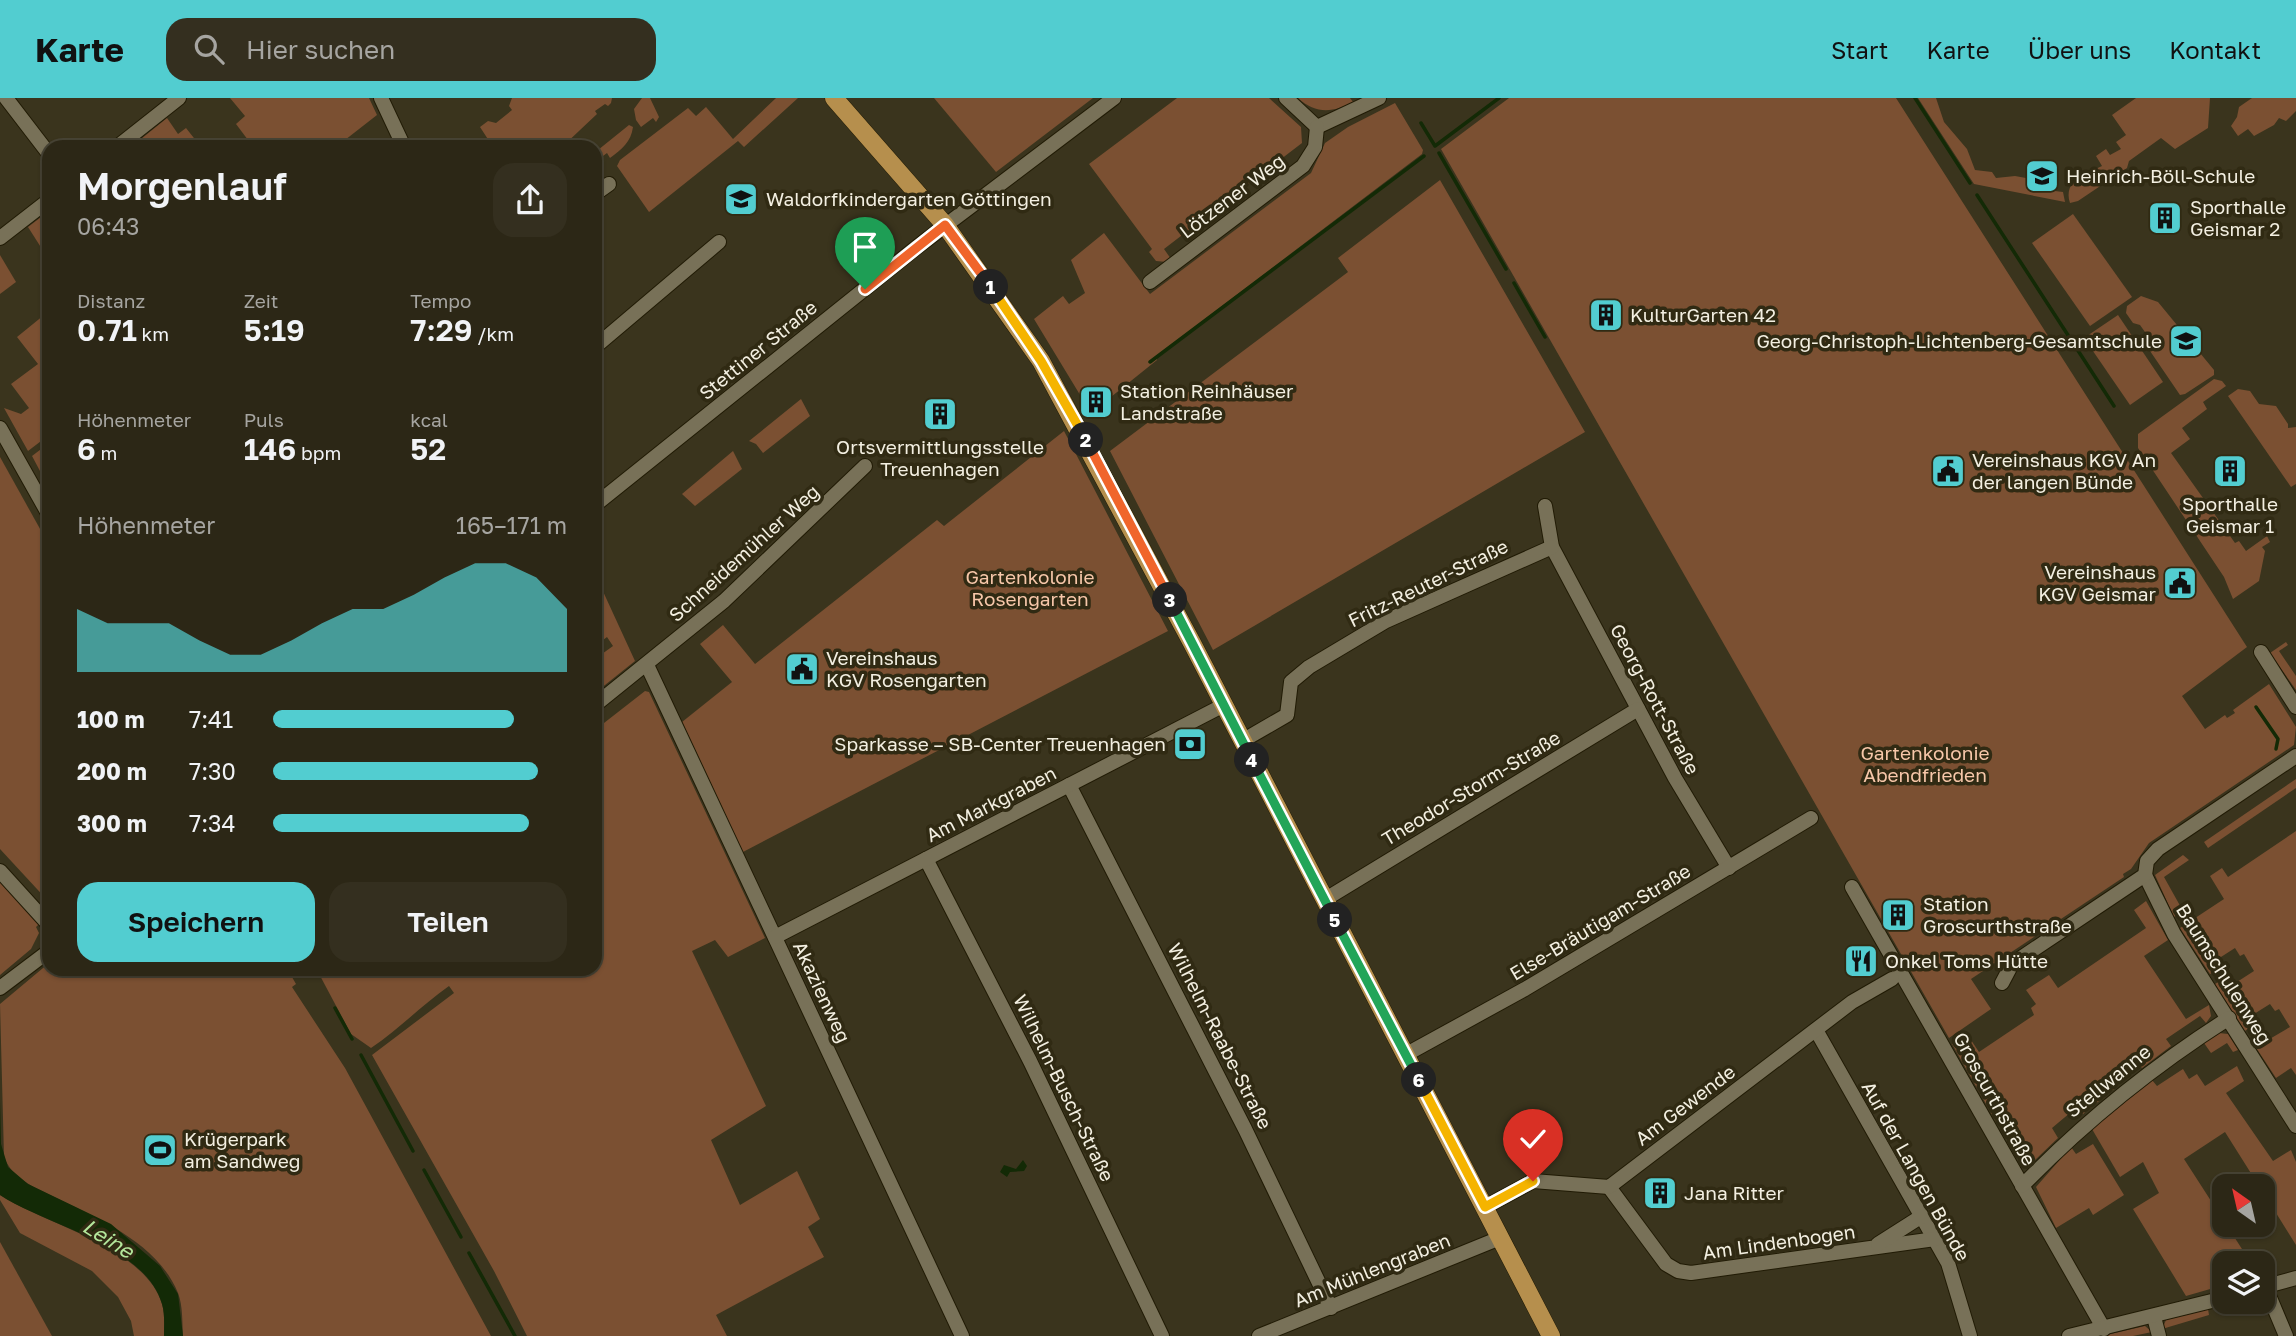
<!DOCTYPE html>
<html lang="de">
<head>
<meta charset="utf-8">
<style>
	body { margin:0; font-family:"Golos Text",sans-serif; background:#342f1f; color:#f1f3f6; height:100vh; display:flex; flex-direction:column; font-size:26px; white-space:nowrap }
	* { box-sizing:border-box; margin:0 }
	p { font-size:23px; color:#a6a5a1 }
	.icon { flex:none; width:38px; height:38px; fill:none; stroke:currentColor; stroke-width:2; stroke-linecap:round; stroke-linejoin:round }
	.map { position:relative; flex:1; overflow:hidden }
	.drawer { position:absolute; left:42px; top:42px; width:560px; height:836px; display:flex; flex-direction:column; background:#2c2716; border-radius:21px; box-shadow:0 2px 5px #0004,0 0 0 2px #484435 }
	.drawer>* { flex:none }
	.needle { width:46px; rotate:326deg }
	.controls { position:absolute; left:2212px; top:1076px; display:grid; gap:14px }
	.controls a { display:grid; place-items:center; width:63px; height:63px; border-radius:14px; background:#2c2716; box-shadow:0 2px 5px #0004,0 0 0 2px #484435; font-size:35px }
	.pin { position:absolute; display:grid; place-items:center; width:60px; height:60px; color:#fff; margin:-72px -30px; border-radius:50% 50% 50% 0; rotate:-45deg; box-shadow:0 0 7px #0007 }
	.pin .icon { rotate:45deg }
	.km { position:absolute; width:35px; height:35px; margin:-18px; border-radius:50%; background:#222; color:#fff; font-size:19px; line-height:35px; text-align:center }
	.round { display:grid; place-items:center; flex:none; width:74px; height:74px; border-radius:21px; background:#342f1f }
	.head { display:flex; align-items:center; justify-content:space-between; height:119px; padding:0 35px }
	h1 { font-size:38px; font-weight:600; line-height:52px }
	.figures { display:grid; grid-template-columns:repeat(3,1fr); gap:10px; height:119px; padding:7px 35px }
	.figures div { display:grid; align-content:center }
	.figures b { font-size:30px; font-weight:600 }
	.figures small { font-size:19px; font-weight:400 }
	.figures p { font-size:19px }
	.chart { height:196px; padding:14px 35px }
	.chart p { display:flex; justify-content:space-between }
	.chart svg { width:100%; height:126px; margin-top:7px; fill:#52cdd0; opacity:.7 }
	.action { display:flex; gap:14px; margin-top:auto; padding:14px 35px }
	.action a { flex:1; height:80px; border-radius:21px; background:#52cdd0; color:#111; font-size:28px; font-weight:600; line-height:80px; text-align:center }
	.action a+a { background:#342f1f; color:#f1f3f6 }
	ul { padding:0 35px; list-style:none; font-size:23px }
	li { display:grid; grid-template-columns:112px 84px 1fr; align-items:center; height:52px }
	li i { height:18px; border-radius:9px; background:#52cdd0 }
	header { display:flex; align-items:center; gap:42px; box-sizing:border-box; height:98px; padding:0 35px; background:#52cdd0; color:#111 }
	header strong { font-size:33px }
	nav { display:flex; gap:38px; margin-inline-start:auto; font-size:24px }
	.search { width:490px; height:63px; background:#342f1f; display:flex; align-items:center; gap:18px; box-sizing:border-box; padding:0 24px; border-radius:21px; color:#a6a5a1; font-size:26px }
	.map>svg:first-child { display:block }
</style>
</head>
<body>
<header>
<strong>Karte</strong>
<div class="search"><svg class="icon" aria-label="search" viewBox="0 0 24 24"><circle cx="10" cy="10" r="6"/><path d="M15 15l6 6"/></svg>Hier suchen</div>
<nav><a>Start</a><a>Karte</a><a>Über uns</a><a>Kontakt</a></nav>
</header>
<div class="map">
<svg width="2296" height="1238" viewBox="0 0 2296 1238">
	<rect width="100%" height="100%" fill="#3a341d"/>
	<g fill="#7b5032">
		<path d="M230 0H369L377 17 336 49H248L251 46 236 26 245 18Z"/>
		<path d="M512 0H612L611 5 608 8 605 6 595 13 597 16 562 49H493L480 29 488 23 496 25 512 12 509 8Z"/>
		<path d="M642 0H650L659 19 656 24 653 20 641 29 636 22 634 11Z"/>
		<path d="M776 0H798L744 49 738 43 649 114 617 68 620 62 688 10 696 18 706 9 733 41Z"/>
		<path d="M934 0H1093L996 74Z"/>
		<path d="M1177 0H1269L1301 29 1302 45 1164 151 1171 161 1167 164 1156 163 1149 154 1152 151 1089 66Z"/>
		<path d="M1298 0H1350L1353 4C1333 15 1315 16 1298 0Z"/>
		<path d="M1509 0H1896L2247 549 2182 598 2205 631 2225 617 2227 620 2235 615 2233 612 2269 586 2296 629 2294 647 2149 745 2131 771 2123 776 2124 779 1971 881 1991 911 1949 940 1441 51Z"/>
		<path d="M1918 0H1936L1944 24 1967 51 1975 72 1992 74 1996 80 2015 78 2026 80 2039 91 2063 94 2065 104 1974 86Z"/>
		<path d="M2136 0H2210L2208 30 2175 51 2161 40 2129 63 2127 70 2078 103 2070 105C2063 82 2085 76 2102 68L2096 58 2106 51 2110 57 2121 51 2116 44 2126 37 2112 17Z"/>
		<path d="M2252 0H2296V13L2286 23 2279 20 2274 27 2254 38 2248 31 2238 38 2231 28 2237 19 2239 9Z"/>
		<path d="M1395 5 1423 52 1422 56 1156 258 1157 262 1091 315 1034 221 1063 198 1069 206 1085 195 1071 162 1104 135 1150 196 1311 75 1325 45 1348 29Z"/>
		<path d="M167 20 178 36 186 30 201 49H147L141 41Z"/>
		<path d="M629 27 633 29C631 44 622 51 610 60L607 55 595 64 598 52Z"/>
		<path d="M1440 82 1585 334 1213 552 1110 353 1348 174 1338 160Z"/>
		<path d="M49 113V162L28 129Z"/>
		<path d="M2073 116 2132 199 2090 228 2032 145Z"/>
		<path d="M0 157 16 184 0 196Z"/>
		<path d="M2141 198 2158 204 2214 272V277L2185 296 2180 297 2148 250 2150 241 2140 227 2133 225 2126 215 2127 208Z"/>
		<path d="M49 213V337L28 353 4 310 21 316 29 310 11 286 38 266 17 239Z"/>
		<path d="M2118 217 2163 284 2130 307 2084 240Z"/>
		<path d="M2214 281 2222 283 2226 288 2203 304 2207 311 2182 330 2190 341 2171 355 2235 445 2239 443 2246 453 2267 438 2270 444 2262 449 2265 453 2259 483 2233 501 2224 479 2138 350V336Z"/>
		<path d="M2238 291 2250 293 2259 306 2276 308 2288 326V330L2296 329V386L2291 389 2228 298Z"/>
		<path d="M801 301 810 318 763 355 756 346 749 343Z"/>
		<path d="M1064 333 1168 533 743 754 682 624 732 584 700 546 723 527 755 566 937 422 944 428Z"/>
		<path d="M49 345V390L32 358Z"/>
		<path d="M733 353 742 371 695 408 682 396Z"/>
		<path d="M0 359 49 447V804L0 751Z"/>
		<path d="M595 476 635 563 595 595V561L613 548 607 539 603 542 595 530Z"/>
		<path d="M2286 544 2288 547 2279 553 2296 578V592L2270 555Z"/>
		<path d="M645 593 649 594 765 840 728 859 715 842 692 853 766 1008 711 1042 740 1107 797 1073 820 1121 808 1129 824 1159 716 1217 727 1238H527L494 1173 372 957 454 895 449 888C421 908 399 931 371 950L351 936 317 872H595V622L604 625Z"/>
		<path d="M2296 681V690L2208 750 2204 744Z"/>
		<path d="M2296 733V977L2291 970 2276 980 2251 942 2256 939 2261 946 2290 929 2279 911 2275 913 2270 906 2246 921 2250 929 2245 933 2215 886 2220 883 2226 891 2254 873 2244 856 2240 858 2235 850 2210 866 2215 874 2210 876 2180 830 2224 801 2210 778 2222 770 2228 779Z"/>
		<path d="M2183 757 2189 762 2164 779 2183 813 2174 819 2155 777Z"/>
		<path d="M0 783 39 826 36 829 39 835 31 851 0 877Z"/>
		<path d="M2146 803 2168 842 2144 858 2186 921 2209 907 2211 918 2206 925 2200 918 2166 941 2171 948 2142 970 2136 963 2110 982 2115 990 2083 1016 2077 1009 2052 1030 2058 1040 2034 1063 2023 1067 2012 1051 2019 1047 2005 1023 1998 1027 1952 946 1967 936 1979 954 2034 917 2031 910 2036 906 2026 892 2049 877 2058 890 2146 830 2134 812Z"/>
		<path d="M49 865V872H288L296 886 292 889 345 970 491 1238H183C182 1224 183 1208 178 1195 157 1144 98 1121 52 1098 32 1088 13 1081 4 1059L0 906Z"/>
		<path d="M2219 935 2228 936 2238 952 2233 954 2227 945 2211 955 2204 945Z"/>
		<path d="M2237 968 2244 983 2226 995 2273 1063 2291 1052 2296 1064V1147L2263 1094V1088H2259L2225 1034 2184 1061 2251 1165 2224 1166V1187L2186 1198 2133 1111 2159 1095 2143 1064 2120 1079 2092 1031 2152 982 2157 988 2183 971 2189 981 2197 976 2205 988Z"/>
		<path d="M2093 1046 2124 1097 2093 1117 2089 1110 2056 1130 2036 1089 2071 1049 2076 1056Z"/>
		<path d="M0 1097C44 1126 145 1149 162 1206 165 1216 164 1228 164 1238H134L131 1223 118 1199 92 1173 20 1135 0 1102Z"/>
		<path d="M0 1144 52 1238H0Z"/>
		<path d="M2208 1211 2209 1217 2162 1231 2166 1222Z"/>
		<path d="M2145 1228 2152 1234 2133 1238H2102Z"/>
	</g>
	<g fill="#132a06">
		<path d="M0 1002 1 1046 8 1069 28 1086 111 1126 160 1168 178 1196 183 1238H164C164 1228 165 1216 162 1206 145 1147 45 1127 0 1097Z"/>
		<path d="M1023 1062 1027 1068 1024 1073 1010 1074 1007 1079 1000 1074 1004 1067 1016 1071Z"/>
	</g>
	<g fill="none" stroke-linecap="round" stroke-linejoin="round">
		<g stroke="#132a06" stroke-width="3.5">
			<path d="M1915 0 1970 85"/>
			<path d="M1421 25 1435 48 1499 0"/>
			<path d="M1439 55 1506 171"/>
			<path d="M1977 97 2114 308"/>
			<path d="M1514 185 1545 239"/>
			<path d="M1150 264 1424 58"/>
			<path d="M2256 609 2278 641 2276 651"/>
			<path d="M335 910 352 941"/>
			<path d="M361 957 413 1053"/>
			<path d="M424 1072 461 1139"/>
			<path d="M469 1155 515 1238"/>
		</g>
		<g stroke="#211b05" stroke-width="16">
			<g id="minor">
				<path d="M6 0 49 56"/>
				<path d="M381 0 404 49"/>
				<path d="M1286 0 1317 29 1379 0"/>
				<path d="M117 49 179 0"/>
				<path d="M595 96 609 86"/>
				<path d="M0 140 49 102"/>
				<path d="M1150 184 1303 68 1315 49 1317 29"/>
				<path d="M595 249 719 144"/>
				<path d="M0 330 49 417"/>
				<path d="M595 407 917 149 1114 0"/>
				<path d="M1545 408 1552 449 1675 680 1729 770"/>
				<path d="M2261 554 2296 609"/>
				<path d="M647 567 962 1238"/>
				<path d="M595 607 724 503 865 368"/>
				<path d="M1242 643 1287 617 1291 584 1309 569 1386 523 1552 449"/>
				<path d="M1069 687 1245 1031 1331 1210"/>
				<path d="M926 761 1030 963 1162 1238"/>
				<path d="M0 773 49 827"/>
				<path d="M2145 777 2174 836 2296 1028"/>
				<path d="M1852 789 2104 1231"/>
				<path d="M1324 802 1638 611"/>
				<path d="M775 839 1224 607"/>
				<path d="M2002 885 2012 866 2145 777 2147 763 2158 751 2296 658"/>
				<path d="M0 890 49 853"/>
				<path d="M1816 932 1948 1165 1970 1238"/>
				<path d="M1405 957 1525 891 1811 720"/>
				<path d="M2022 1088C2085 1023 2152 969 2229 920"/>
				<path d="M1609 1089 1666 1166 1678 1173 1691 1175 1935 1141"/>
				<path d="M1485 1109 1533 1083 1609 1089 1852 904 1892 881"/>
				<path d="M1878 1146 1922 1118"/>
				<path d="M2265 1188 2286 1238"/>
				<path d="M2263 1189 2296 1180"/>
				<path d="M2154 1219 2159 1238"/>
				<path d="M1259 1238 1500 1140"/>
				<path d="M2069 1238 2224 1200"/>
			</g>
		</g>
		<g stroke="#211b05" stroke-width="19">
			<path id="major" d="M834 0 945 127 1041 263 1192 545 1551 1238"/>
		</g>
		<use href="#minor" stroke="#787158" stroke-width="14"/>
		<use href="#major" stroke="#b68f4d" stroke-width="18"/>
	</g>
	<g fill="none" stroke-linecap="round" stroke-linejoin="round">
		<g stroke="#fff" stroke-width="14">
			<path id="split-1" d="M865 191 945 127 991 189"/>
		</g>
		<g stroke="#fff" stroke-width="14">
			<path id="split-2" d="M991 189 1041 263 1086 342"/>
		</g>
		<g stroke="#fff" stroke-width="14">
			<path id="split-3" d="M1086 342 1170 502"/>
		</g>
		<g stroke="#fff" stroke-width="14">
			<path id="split-4" d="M1170 502 1252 662"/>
		</g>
		<g stroke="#fff" stroke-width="14">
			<path id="split-5" d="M1252 662 1335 822"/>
		</g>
		<g stroke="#fff" stroke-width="14">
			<path id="split-6" d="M1335 822 1419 982"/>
		</g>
		<g stroke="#fff" stroke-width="14">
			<path id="split-7" d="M1419 982 1485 1109 1533 1083"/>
		</g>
		<use href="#split-1" stroke="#f0652b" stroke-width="9"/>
		<use href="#split-2" stroke="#f5b400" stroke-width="9"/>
		<use href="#split-3" stroke="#f0652b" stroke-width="9"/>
		<use href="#split-4" stroke="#22a559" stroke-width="9"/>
		<use href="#split-5" stroke="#22a559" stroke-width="9"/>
		<use href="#split-6" stroke="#22a559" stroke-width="9"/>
		<use href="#split-7" stroke="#f5b400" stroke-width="9"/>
	</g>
	<defs>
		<g id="school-square" transform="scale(1.75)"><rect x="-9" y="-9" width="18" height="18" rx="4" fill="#52cdd0" stroke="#302a13"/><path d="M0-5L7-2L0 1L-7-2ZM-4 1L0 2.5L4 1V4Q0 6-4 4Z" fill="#111"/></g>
		<g id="building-square" transform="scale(1.75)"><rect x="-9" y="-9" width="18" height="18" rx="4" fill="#52cdd0" stroke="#302a13"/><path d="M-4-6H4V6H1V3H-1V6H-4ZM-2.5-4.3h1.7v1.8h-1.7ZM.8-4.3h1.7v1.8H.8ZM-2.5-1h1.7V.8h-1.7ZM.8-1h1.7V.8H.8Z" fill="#111"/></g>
		<g id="civic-square" transform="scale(1.75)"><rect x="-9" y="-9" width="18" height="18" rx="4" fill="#52cdd0" stroke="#302a13"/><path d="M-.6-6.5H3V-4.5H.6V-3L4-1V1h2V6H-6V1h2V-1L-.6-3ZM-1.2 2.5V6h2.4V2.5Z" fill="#111"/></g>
		<g id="bank-square" transform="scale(1.75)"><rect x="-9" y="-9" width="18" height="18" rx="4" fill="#52cdd0" stroke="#302a13"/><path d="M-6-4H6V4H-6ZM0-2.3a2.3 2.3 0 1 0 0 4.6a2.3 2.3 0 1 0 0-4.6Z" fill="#111"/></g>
		<g id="restaurant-square" transform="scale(1.75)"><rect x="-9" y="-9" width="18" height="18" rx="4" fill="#52cdd0" stroke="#302a13"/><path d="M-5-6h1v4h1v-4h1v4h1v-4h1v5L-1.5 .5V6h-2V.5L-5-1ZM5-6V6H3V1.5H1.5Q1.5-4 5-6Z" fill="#111"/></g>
		<g id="stadium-square" transform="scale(1.75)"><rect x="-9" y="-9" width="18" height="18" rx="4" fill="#52cdd0" stroke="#302a13"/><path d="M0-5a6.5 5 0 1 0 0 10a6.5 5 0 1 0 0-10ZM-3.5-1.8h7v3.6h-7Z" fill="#111"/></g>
	</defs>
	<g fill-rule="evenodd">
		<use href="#school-square" x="2042" y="78"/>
		<use href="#school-square" x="741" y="101"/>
		<use href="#building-square" x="2165" y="120"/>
		<use href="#building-square" x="1606" y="217"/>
		<use href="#school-square" x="2186" y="243"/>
		<use href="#building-square" x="1096" y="304"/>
		<use href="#building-square" x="940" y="316"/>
		<use href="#civic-square" x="1948" y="373"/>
		<use href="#building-square" x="2230" y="373"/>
		<use href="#civic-square" x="2180" y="485"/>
		<use href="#civic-square" x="802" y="571"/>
		<use href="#bank-square" x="1190" y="646"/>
		<use href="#building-square" x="1898" y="817"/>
		<use href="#restaurant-square" x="1861" y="863"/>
		<use href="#stadium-square" x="160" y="1052"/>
		<use href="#building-square" x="1660" y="1095"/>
	</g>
	<g text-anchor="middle" stroke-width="7" stroke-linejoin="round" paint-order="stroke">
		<g font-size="19" fill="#f3efe1" stroke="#302a13" text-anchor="start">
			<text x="2066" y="85">Heinrich-Böll-Schule</text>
			<text x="766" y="108">Waldorfkindergarten Göttingen</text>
			<text x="2190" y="116">Sporthalle<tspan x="2190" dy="22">Geismar 2</tspan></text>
			<text x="1630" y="224">KulturGarten 42</text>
			<text x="2162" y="250" text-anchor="end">Georg-Christoph-Lichtenberg-Gesamtschule</text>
			<text x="1120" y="300">Station Reinhäuser<tspan x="1120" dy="22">Landstraße</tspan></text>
			<text x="940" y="356" text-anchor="middle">Ortsvermittlungsstelle<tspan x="940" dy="22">Treuenhagen</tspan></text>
			<text x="1972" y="369">Vereinshaus KGV An<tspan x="1972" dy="22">der langen Bünde</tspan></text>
			<text x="2230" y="413" text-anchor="middle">Sporthalle<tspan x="2230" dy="22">Geismar 1</tspan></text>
			<text x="2156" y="481" text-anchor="end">Vereinshaus<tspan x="2156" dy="22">KGV Geismar</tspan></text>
			<text x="826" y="567">Vereinshaus<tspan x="826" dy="22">KGV Rosengarten</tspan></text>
			<text x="1166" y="653" text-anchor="end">Sparkasse – SB-Center Treuenhagen</text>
			<text x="1923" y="813">Station<tspan x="1923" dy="22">Groscurthstraße</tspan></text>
			<text x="1885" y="870">Onkel Toms Hütte</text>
			<text x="184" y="1048">Krügerpark<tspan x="184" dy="22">am Sandweg</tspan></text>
			<text x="1684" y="1102">Jana Ritter</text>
		</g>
		<g font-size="19" fill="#f3efe1" stroke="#302a13">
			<text transform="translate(1232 98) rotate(-37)" y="7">Lötzener Weg</text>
			<text transform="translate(758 252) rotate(-39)" y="7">Stettiner Straße</text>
			<text transform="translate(744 455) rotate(-42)" y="7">Schneidemühler Weg</text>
			<text transform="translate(1428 485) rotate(-26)" y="7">Fritz-Reuter-Straße</text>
			<text transform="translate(1655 601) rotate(62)" y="7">Georg-Rott-Straße</text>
			<text transform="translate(1471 690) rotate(-31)" y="7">Theodor-Storm-Straße</text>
			<text transform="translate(991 706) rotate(-27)" y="7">Am Markgraben</text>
			<text transform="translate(1600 824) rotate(-31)" y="7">Else-Bräutigam-Straße</text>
			<text transform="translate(2224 876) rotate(58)" y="7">Baumschulenweg</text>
			<text transform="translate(822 894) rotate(65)" y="7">Akazienweg</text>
			<text transform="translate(1220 938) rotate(63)" y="7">Wilhelm-Raabe-Straße</text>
			<text transform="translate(2108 983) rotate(-39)" y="7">Stellwanne</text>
			<text transform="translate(1064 990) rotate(64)" y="7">Wilhelm-Busch-Straße</text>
			<text transform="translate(1995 1001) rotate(61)" y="7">Groscurthstraße</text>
			<text transform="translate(1685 1007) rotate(-37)" y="7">Am Gewende</text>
			<text transform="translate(1916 1073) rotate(61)" y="7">Auf der Langen Bünde</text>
			<text transform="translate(1779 1144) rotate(-8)" y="7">Am Lindenbogen</text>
			<text transform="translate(1372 1172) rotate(-22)" y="7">Am Mühlengraben</text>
		</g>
		<g font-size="19" fill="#f7c7a9" stroke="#302a13">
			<text x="1030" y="486">Gartenkolonie<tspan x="1030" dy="22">Rosengarten</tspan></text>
			<text x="1925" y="662">Gartenkolonie<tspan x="1925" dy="22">Abendfrieden</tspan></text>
		</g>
		<g font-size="21" font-style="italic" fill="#b3e69b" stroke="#302a13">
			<text transform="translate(108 1141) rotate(32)" y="7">Leine</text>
		</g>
	</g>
</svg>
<div class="controls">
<a><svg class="needle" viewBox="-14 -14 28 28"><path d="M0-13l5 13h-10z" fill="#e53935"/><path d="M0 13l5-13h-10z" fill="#a6a5a1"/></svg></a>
<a><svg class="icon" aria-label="layers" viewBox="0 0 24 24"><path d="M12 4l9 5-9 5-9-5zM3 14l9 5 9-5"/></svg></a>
</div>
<div class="pin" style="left:865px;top:191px;background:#1e9e55"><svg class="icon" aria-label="arrive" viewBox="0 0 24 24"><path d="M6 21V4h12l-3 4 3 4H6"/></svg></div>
<div class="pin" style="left:1533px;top:1083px;background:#d93025"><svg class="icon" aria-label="check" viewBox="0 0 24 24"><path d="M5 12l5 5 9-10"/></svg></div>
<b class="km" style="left:991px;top:189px">1</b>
<b class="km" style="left:1086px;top:342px">2</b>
<b class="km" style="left:1170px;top:502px">3</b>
<b class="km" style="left:1252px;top:662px">4</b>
<b class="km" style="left:1335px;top:822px">5</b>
<b class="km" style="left:1419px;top:982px">6</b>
<section class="drawer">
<div class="head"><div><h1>Morgenlauf</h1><p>06:43</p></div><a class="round"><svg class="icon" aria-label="share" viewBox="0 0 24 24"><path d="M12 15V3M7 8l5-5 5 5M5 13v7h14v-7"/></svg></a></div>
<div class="figures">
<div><p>Distanz</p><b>0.71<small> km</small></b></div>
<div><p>Zeit</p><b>5:19</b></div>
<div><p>Tempo</p><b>7:29<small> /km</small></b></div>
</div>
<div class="figures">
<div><p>Höhenmeter</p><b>6<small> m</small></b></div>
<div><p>Puls</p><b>146<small> bpm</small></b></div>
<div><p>kcal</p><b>52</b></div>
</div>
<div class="chart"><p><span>Höhenmeter</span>165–171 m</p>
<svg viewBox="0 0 160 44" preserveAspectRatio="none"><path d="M0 44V22L10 27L20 27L30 27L40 33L50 38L60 38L70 33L80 27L90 22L100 22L110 17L120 11L130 6L140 6L150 11L160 22V44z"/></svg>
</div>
<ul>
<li><b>100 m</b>7:41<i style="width:82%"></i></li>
<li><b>200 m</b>7:30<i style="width:90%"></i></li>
<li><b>300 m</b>7:34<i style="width:87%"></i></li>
</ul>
<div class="action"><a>Speichern</a><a>Teilen</a></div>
</section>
</div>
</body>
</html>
